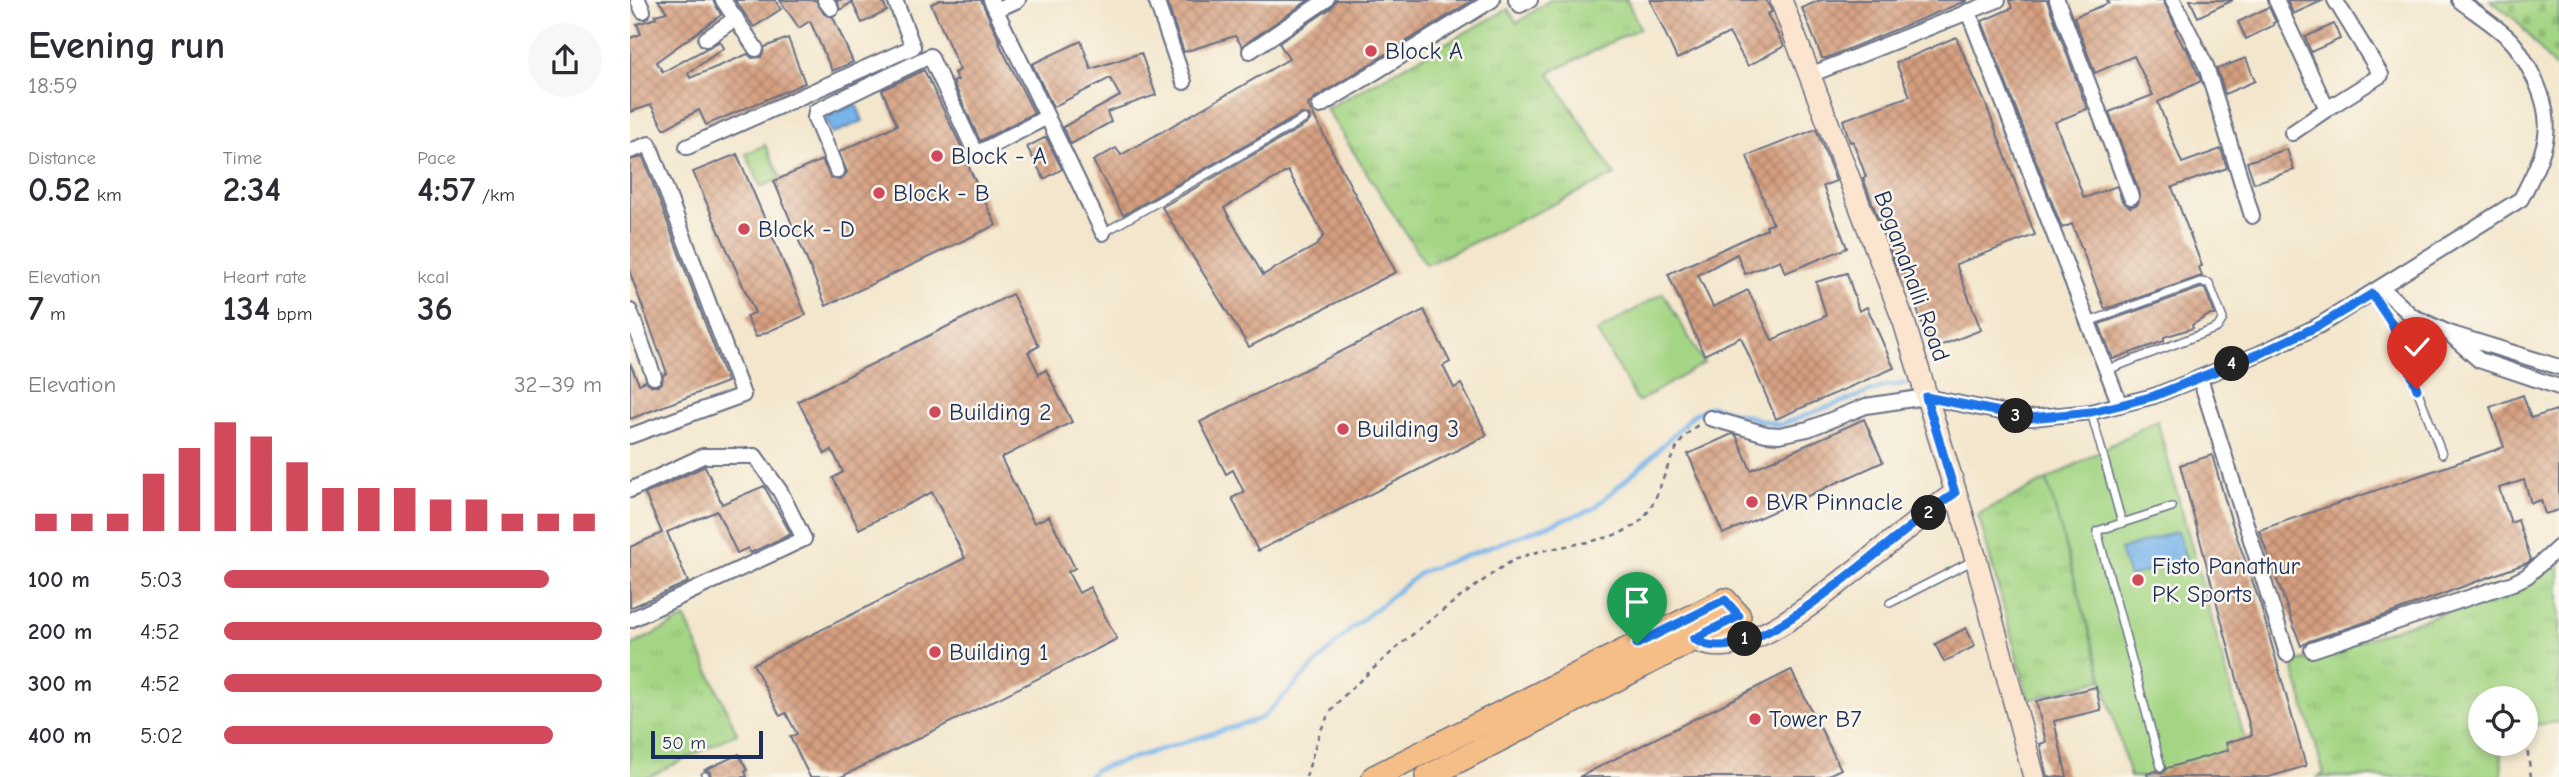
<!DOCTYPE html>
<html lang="en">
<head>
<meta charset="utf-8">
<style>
	body { margin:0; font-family:"Comic Neue",sans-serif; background:#f7f7f7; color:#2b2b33; height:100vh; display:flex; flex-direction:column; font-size:26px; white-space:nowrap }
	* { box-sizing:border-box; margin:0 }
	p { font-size:23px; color:#7c7c81 }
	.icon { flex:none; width:38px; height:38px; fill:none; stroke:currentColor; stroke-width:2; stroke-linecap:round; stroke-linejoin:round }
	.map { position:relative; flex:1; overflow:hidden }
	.drawer { display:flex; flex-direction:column; background:#fff; width:630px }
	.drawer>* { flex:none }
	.tools { position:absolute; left:1838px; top:686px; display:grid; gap:14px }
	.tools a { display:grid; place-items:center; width:70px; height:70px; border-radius:50%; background:#fff; box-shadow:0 4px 10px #0003; font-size:35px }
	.scale { position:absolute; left:21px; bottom:18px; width:112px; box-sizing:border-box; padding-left:7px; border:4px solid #1b2f5e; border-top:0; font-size:19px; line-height:24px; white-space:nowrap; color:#1b2f5e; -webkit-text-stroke:5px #fbf7ec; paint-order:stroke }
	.pin { position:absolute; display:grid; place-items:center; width:60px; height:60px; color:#fff; margin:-72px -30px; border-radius:50% 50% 50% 0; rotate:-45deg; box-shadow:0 0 7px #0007 }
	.pin .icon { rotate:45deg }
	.km { position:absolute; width:35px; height:35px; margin:-18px; border-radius:50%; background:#222; color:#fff; font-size:19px; line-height:35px; text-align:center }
	.round { display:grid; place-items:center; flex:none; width:74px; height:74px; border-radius:37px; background:#f7f7f7 }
	.headline { display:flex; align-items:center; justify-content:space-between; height:119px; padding:0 28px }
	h1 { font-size:38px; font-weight:700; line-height:52px }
	.stats { display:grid; grid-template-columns:repeat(3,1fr); gap:10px; height:119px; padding:7px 28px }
	.stats div { display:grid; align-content:center }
	.stats b { font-size:35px; font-weight:700 }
	.stats small { font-size:19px; font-weight:400 }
	.stats p { font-size:19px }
	.chart { height:196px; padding:14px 28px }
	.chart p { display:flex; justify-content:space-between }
	.chart svg { width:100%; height:126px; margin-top:7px; stroke:#d1495b; stroke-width:6 }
	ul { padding:0 28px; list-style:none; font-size:23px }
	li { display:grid; grid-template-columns:112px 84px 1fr; align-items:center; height:52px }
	li i { height:18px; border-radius:9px; background:#d1495b }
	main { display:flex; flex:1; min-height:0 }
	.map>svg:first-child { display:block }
</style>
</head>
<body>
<main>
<section class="drawer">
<div class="headline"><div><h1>Evening run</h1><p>18:59</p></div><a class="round"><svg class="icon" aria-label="share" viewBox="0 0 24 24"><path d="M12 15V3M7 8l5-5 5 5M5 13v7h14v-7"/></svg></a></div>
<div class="stats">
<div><p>Distance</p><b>0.52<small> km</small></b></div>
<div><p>Time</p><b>2:34</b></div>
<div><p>Pace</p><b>4:57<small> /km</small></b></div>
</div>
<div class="stats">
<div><p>Elevation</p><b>7<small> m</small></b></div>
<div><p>Heart rate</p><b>134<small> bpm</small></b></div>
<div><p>kcal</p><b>36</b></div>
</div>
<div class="chart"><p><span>Elevation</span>32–39 m</p>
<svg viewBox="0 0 160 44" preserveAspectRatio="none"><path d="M5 44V38M15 44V38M25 44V38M35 44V24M45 44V15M55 44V6M65 44V11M75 44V20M85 44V29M95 44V29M105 44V29M115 44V33M125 44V33M135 44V38M145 44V38M155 44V38"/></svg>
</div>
<ul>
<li><b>100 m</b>5:03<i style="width:86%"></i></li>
<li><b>200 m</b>4:52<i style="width:100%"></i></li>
<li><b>300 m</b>4:52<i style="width:100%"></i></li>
<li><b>400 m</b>5:02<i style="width:87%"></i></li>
</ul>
</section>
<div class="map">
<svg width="1929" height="777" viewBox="0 0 1929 777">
	<defs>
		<pattern id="grass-tufts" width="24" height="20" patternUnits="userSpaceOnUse" patternTransform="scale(1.75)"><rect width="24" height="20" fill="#a4d584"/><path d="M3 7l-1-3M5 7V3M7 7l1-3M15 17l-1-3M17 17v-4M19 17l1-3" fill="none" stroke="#8db774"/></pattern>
		<pattern id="cemetery-stones" width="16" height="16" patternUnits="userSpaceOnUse" patternTransform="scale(1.75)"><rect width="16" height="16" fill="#a4d584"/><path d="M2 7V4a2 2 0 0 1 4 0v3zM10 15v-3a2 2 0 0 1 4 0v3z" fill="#8db774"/></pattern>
		<pattern id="building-cross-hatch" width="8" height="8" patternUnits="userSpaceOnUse" patternTransform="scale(1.75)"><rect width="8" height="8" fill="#d69f7f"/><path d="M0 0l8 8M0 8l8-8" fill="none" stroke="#ad826b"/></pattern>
	</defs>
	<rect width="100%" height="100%" fill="#fbf7ec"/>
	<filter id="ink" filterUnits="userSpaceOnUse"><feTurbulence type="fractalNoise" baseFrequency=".0143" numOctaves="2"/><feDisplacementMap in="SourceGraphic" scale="14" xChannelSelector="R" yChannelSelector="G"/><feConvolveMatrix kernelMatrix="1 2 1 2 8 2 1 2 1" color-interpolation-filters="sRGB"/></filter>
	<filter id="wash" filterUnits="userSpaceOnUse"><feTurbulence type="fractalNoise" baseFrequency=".00686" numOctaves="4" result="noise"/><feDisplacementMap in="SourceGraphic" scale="28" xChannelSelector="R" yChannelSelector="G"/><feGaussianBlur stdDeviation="1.57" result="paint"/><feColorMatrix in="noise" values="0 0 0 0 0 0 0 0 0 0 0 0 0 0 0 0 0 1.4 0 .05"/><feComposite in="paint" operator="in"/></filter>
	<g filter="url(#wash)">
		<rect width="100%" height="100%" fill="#f3e6cc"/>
		<g fill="url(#grass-tufts)" stroke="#608271" stroke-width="2">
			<path d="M920 0H997L1010 28 919 73 985 175 796 265 696 109 878 9 887 23Z"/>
			<path d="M1417 480 1473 679 1399 700 1348 514Z"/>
			<path d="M1929 544V722L1895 726V698H1850V744H1871L1872 777H1686L1694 774 1662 664 1882 589Z"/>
			<path d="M55 618 107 733 19 777H0V646Z"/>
		</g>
		<path fill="url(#cemetery-stones)" stroke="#608271" stroke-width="2" d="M1860 0H1929V73L1887 21Z"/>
		<g fill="#a4d584" stroke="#608271" stroke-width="2">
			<path d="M135 145 151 178 131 187 116 154Z"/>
			<path d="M1033 293 1074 363 1008 402 967 332Z"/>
			<path d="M1527 420 1625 777H1500L1417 480Z"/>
		</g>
		<g fill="#77b4ea" stroke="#4972a4" stroke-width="2">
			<path d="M226 104 233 121 202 134 195 117Z"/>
			<path d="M1547 531 1556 558 1499 577 1490 550Z"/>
		</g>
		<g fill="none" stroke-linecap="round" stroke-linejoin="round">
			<path stroke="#77b4ea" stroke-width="4.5" d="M459 777 464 770 632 718 721 629 791 572 963 509 1017 461 1064 414 1081 406 1149 425 1256 386 1275 384"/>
		</g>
		<g id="blocks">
			<g fill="url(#building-cross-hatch)" fill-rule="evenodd">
				<path d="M28 0H83L91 15 26 62 33 72 90 41 94 48 58 73 60 78 118 54 122 58 131 57 135 47 158 38 175 83 76 125 69 110 34 129 21 105 0 112V38L11 34 7 24 26 18 25 15 37 12Z"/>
				<path d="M105 0H145L151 9 124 27Z"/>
				<path d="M150 0H186L194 14 203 17 223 62 202 71 180 21 169 28Z"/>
				<path d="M207 0H252L257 11 232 23 222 2 210 10Z"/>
				<path d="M310 0H351L370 42 369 43 404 113 350 141 323 82 328 80 324 73 330 70 301 4Z"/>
				<path d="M536 0H679L612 46 605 36 554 52Z"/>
				<path d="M706 0H843L685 98 678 105 766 272 619 347 532 207 677 124 680 120 679 115 671 114 493 215 463 161 486 148 491 155 659 59 649 43 701 8ZM658 171 694 235 687 245 633 275 594 208Z"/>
				<path d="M1020 0H1136L1142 12 1137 14 1154 46 1118 66 1099 33 1047 59Z"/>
				<path d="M1190 0H1338L1196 58H1192L1172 8Z"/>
				<path d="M1379 0H1417L1418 3 1457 109 1425 122 1454 198 1487 186 1492 201 1500 207 1508 204 1510 194 1479 112 1523 95 1504 56 1465 73 1444 17 1479 3 1477 0H1533L1547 29 1545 30 1554 48 1556 47 1571 81 1528 102 1539 132 1552 163 1591 149 1597 168 1542 187 1572 266 1569 267 1572 276 1475 309 1442 224 1432 228 1352 21 1382 8Z"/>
				<path d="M1560 0H1603L1568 17Z"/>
				<path d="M1657 0H1694L1663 14Z"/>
				<path d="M1639 7 1646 22 1643 23 1644 25 1616 39 1608 22Z"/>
				<path d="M1704 24 1710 39 1681 52 1675 37Z"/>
				<path d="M1326 37 1355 102 1405 235 1326 264 1351 330 1302 349 1272 270 1268 271 1233 178 1236 177 1223 141 1220 142 1213 120 1280 96 1266 63Z"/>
				<path d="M451 41 461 69 511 53 526 95 477 112 481 122 441 144 433 127 490 96 480 78 423 107 402 64Z"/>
				<path d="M1616 58 1625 81 1595 94 1587 69Z"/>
				<path d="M294 70 335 154 333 155 366 225 196 306 144 181 192 160 201 178 211 180 217 172 209 152 267 125 252 90Z"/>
				<path d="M1186 129 1206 181 1193 186 1217 248 1155 273 1150 260 1115 274 1107 254 1068 275 1083 307 1118 290 1142 340 1196 316 1186 282 1217 273 1229 311 1237 307 1264 368 1146 419 1111 337 1074 355 1038 274 1137 229 1136 226 1143 224 1117 156Z"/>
				<path d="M416 137 432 169 414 179 397 147Z"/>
				<path d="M1657 149 1664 170 1624 183 1617 162Z"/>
				<path d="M107 154 176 315 126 337 116 316 125 313 63 172Z"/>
				<path d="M13 157 97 382 0 419V363L9 384 16 381 22 386H28L32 383 33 375 37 373 0 273V160Z"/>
				<path d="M1571 288 1575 289 1585 315H1579L1562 325 1563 328 1534 337V341L1483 359 1469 324Z"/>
				<path d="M382 294 409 346 398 352 409 374 416 370 442 422 371 458 404 523 419 516 445 568 438 572 449 593 460 587 487 639 211 777H180L160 737 167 734 156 713 150 716 123 664 335 558 302 492 229 529 203 478 213 472 202 450 195 454 168 401Z"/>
				<path d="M794 310 820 362 813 366 824 388 831 384 857 435 628 551 602 498 614 492 603 470 596 474 570 422Z"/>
				<path d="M1893 395 1901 418 1926 410 1929 419V510L1915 514 1911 500 1901 503 1894 480 1869 488 1881 523 1888 520 1901 560 1897 563 1745 619 1679 641 1671 646 1629 530 1874 447 1860 407Z"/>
				<path d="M1234 419 1253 462 1093 534 1058 454 1102 434 1106 435 1121 470Z"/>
				<path d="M1582 455 1601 520 1630 603 1676 766 1639 777H1518L1517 774 1526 771 1533 773 1537 768 1598 750 1596 743 1622 735 1550 465Z"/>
				<path d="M75 466 92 504 134 486 161 534 120 553 118 548 107 553 87 511 37 532 58 582 0 608V547L32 533 15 494Z"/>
				<path d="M1336 628 1345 646 1314 662 1305 644Z"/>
				<path d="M1161 670 1211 769 1194 777H949Z"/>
				<path d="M1466 687 1471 710 1424 721 1437 777H1417L1410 744 1416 742 1406 701Z"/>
				<path d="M109 754 117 770 115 771 117 777H81L80 772 75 770Z"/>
			</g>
		</g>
	</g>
	<g filter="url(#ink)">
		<use href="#blocks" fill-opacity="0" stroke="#676f84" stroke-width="2"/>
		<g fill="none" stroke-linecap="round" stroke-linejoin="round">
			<g stroke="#676f84" stroke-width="10">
				<g id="lane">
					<path d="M473 233 674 119"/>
					<path d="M1742 294 1762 324 1812 454"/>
					<path d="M1458 322 1570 282 1579 283 1593 319 1587 328 1477 370"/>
					<path d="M1461 412 1492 523 1467 531 1531 767"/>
					<path d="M1492 523 1542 507"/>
					<path d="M1260 603 1344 560"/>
					<path d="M75 776V777"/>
				</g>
			</g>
			<g stroke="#676f84" stroke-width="18">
				<g id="street">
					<path d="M8 0 13 11"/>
					<path d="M93 0 126 49"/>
					<path d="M195 0 201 8"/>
					<path d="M361 0 473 233"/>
					<path d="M526 0 554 82"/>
					<path d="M886 0 890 5 900 0"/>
					<path d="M1427 0 1501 197"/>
					<path d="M1543 0 1576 66 1622 216"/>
					<path d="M1646 0 1697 109 1751 75 1705 0"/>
					<path d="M366 10 388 0"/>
					<path d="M1338 11 1490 405"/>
					<path d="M76 39 106 18"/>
					<path d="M620 51 696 0"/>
					<path d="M1180 75 1368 0"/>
					<path d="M690 106 862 0"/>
					<path d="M1662 133 1697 109"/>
					<path d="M57 147 283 47 265 0"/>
					<path d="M0 151 19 144 113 395 0 436"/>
					<path d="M207 171 185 118 186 111 300 56 346 154 417 117"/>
					<path d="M1752 288 1782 316 1819 333 1929 367"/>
					<path d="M0 311 24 377"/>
					<path d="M1823 337 1849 360 1929 387"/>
					<path d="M1570 378 1657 654"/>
					<path d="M1080 418 1136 434 1149 435 1178 429 1236 406 1296 397 1400 418 1461 412 1524 396 1631 353 1690 325 1891 199C1916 150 1929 124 1901 72 1896 63 1891 52 1884 44 1873 30 1844 12 1829 0"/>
					<path d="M0 490 73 456H125L150 491 174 539 0 620"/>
					<path d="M1682 650 1883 583 1897 576 1929 547"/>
				</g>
			</g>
			<g stroke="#676f84" stroke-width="24">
				<g id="secondary">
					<path d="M1151 0 1274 322 1346 559 1404 777"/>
					<path d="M1064 639C1111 668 1192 596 1227 569 1259 543 1291 517 1325 493"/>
				</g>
			</g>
			<g stroke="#676f84" stroke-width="26">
				<path id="primary" d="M744 777 1095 600 1109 616 797 777"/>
			</g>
			<g stroke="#676f84" stroke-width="2.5" stroke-dasharray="5 5" stroke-linecap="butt">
				<path d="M1891 697V698"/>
				<path d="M1895 732 1901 777"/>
				<path d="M676 777C683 755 687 733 700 713 712 695 729 682 744 668 777 638 808 613 843 588 860 576 877 561 897 555 930 544 975 544 1004 526 1035 506 1031 449 1068 425"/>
			</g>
			<use href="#lane" stroke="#fff" stroke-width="7"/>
			<use href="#street" stroke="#fff" stroke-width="14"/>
			<use href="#secondary" stroke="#fbe5cf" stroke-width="21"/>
			<use href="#primary" stroke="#f6be87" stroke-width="23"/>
		</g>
	</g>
	<g fill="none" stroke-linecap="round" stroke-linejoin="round" filter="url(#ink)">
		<g stroke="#fff" stroke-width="14">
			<path id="route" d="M1007 644 1095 600 1109 616 1064 639C1109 669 1193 595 1227 569 1259 544 1291 517 1325 493L1296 397 1400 418 1461 412 1490 405 1524 396 1631 353 1690 325 1742 294 1762 324 1787 389"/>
		</g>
		<use href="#route" stroke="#1a73e8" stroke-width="9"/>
	</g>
	<g fill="#d1495b" stroke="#fbf7ec" stroke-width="2.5">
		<circle cx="741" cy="51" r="7"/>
		<circle cx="307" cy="156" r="7"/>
		<circle cx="249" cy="193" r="7"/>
		<circle cx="114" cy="229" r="7"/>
		<circle cx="305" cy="412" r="7"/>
		<circle cx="713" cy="429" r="7"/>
		<circle cx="1122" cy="502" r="7"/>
		<circle cx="1508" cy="580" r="7"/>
		<circle cx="305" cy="652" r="7"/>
		<circle cx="1125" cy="719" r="7"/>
	</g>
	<g text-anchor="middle" stroke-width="5" stroke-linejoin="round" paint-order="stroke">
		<g font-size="24" fill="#1b2f5e" stroke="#fbf7ec" text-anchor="start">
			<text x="755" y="59">Block A</text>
			<text x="321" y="164">Block - A</text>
			<text x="263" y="201">Block - B</text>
			<text x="128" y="237">Block - D</text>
			<text x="319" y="420">Building 2</text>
			<text x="727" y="437">Building 3</text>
			<text x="1136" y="510">BVR Pinnacle</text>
			<text x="1522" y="574">Fisto Panathur<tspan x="1522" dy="28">PK Sports</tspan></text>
			<text x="319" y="660">Building 1</text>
			<text x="1139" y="727">Tower B7</text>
		</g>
		<g font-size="24" fill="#1b2f5e" stroke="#fbf7ec">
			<text transform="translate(1282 276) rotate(70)" y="8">Boganahalli Road</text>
		</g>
	</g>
</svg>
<div class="tools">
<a><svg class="icon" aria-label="locate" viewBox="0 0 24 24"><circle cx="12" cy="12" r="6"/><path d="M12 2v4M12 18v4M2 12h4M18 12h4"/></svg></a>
</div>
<div class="scale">50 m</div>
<div class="pin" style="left:1007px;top:644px;background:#1e9e55"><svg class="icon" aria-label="arrive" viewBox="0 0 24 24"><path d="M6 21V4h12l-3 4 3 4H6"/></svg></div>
<div class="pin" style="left:1787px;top:389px;background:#d93025"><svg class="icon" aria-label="check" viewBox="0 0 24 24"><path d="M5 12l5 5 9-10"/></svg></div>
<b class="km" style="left:1115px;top:639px">1</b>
<b class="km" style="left:1299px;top:513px">2</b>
<b class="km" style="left:1386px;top:416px">3</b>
<b class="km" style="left:1602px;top:364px">4</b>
</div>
</main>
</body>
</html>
